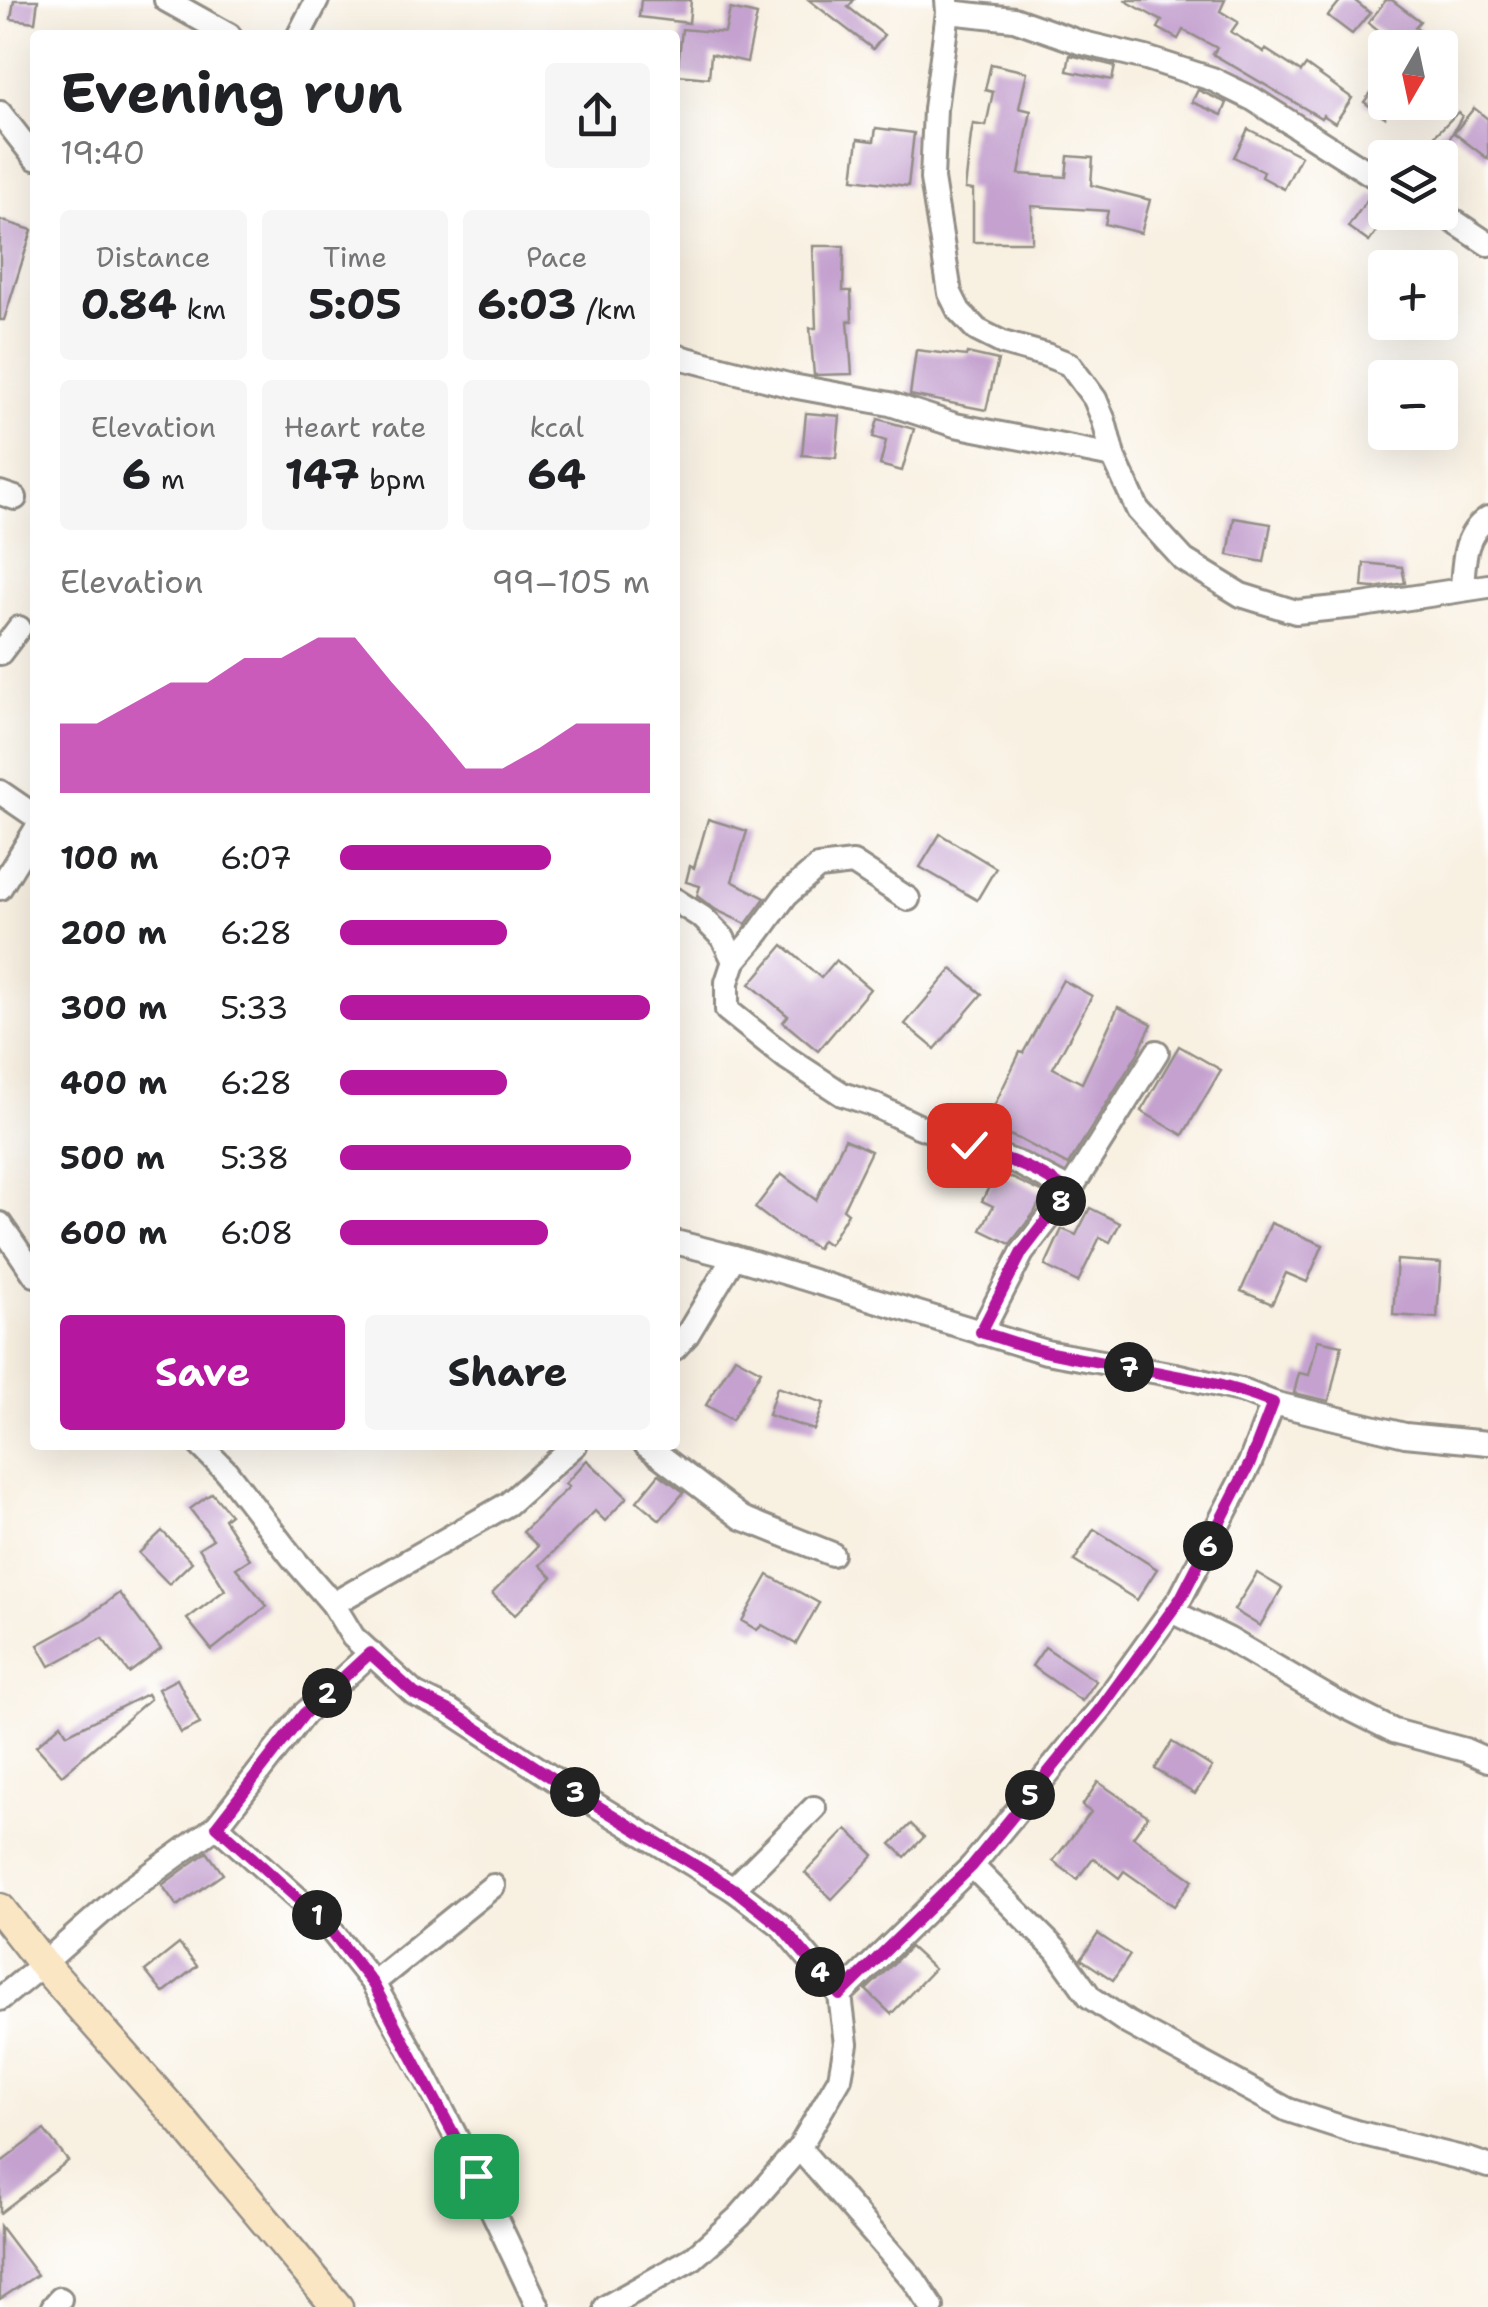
<!DOCTYPE html>
<html lang="en">
<head>
<meta charset="utf-8">
<style>
	body { margin:0; font-family:"Shantell Sans",sans-serif; background:#f6f6f6; color:#202124; height:100vh; display:flex; flex-direction:column; font-size:38px; white-space:nowrap }
	* { box-sizing:border-box; margin:0 }
	p { font-size:32px; color:#757577 }
	.icon { flex:none; width:55px; height:55px; fill:none; stroke:currentColor; stroke-width:2; stroke-linecap:round; stroke-linejoin:round }
	.map { position:relative; flex:1; overflow:hidden }
	.panel { position:absolute; left:30px; top:30px; width:650px; height:1420px; display:flex; flex-direction:column; background:#fff; border-radius:10px; box-shadow:0 10px 40px #0002 }
	.panel>* { flex:none }
	.needle { width:65px; rotate:189deg }
	.buttons { position:absolute; left:1368px; top:30px; display:grid; gap:20px }
	.buttons a { display:grid; place-items:center; width:90px; height:90px; border-radius:10px; background:#fff; box-shadow:0 10px 40px #0002; font-size:50px }
	.pin { position:absolute; display:grid; place-items:center; width:85px; height:85px; color:#fff; margin:-42px; border-radius:20px; box-shadow:0 5px 15px #0006 }
	.km { position:absolute; width:50px; height:50px; margin:-25px; border-radius:50%; background:#222; color:#fff; font-size:28px; line-height:50px; text-align:center }
	.round { display:grid; place-items:center; flex:none; width:105px; height:105px; border-radius:10px; background:#f6f6f6 }
	.overview { display:flex; align-items:center; justify-content:space-between; height:170px; padding:0 30px }
	h1 { font-size:55px; font-weight:700; line-height:75px }
	.stats { display:grid; grid-template-columns:repeat(3,1fr); gap:15px; height:170px; padding:10px 30px }
	.stats div { display:grid; align-content:center; border-radius:10px; background:#f6f6f6; text-align:center }
	.stats b { font-size:42px; font-weight:700 }
	.stats small { font-size:28px; font-weight:400 }
	.stats p { font-size:28px }
	.chart { height:280px; padding:20px 30px }
	.chart p { display:flex; justify-content:space-between }
	.chart svg { width:100%; height:180px; margin-top:10px; fill:#b5179e; opacity:.7 }
	.button { display:flex; gap:20px; margin-top:auto; padding:20px 30px }
	.button a { flex:1; height:115px; border-radius:10px; background:#b5179e; color:#fff; font-size:40px; font-weight:700; line-height:115px; text-align:center }
	.button a+a { background:#f6f6f6; color:#202124 }
	ul { padding:0 30px; list-style:none; font-size:32px }
	li { display:grid; grid-template-columns:160px 120px 1fr; align-items:center; height:75px }
	li i { height:25px; border-radius:12px; background:#b5179e }
	.map>svg:first-child { display:block }
</style>
</head>
<body>
<div class="map">
<svg width="1488" height="2307" viewBox="0 0 1488 2307">
	<rect width="100%" height="100%" fill="#fff"/>
	<filter id="ink" filterUnits="userSpaceOnUse"><feTurbulence type="fractalNoise" baseFrequency=".01" numOctaves="2"/><feDisplacementMap in="SourceGraphic" scale="20" xChannelSelector="R" yChannelSelector="G"/><feConvolveMatrix kernelMatrix="1 2 1 2 8 2 1 2 1" color-interpolation-filters="sRGB"/></filter>
	<filter id="wash" filterUnits="userSpaceOnUse"><feTurbulence type="fractalNoise" baseFrequency=".0048" numOctaves="4" result="noise"/><feDisplacementMap in="SourceGraphic" scale="40" xChannelSelector="R" yChannelSelector="G"/><feGaussianBlur stdDeviation="2.25" result="paint"/><feColorMatrix in="noise" values="0 0 0 0 0 0 0 0 0 0 0 0 0 0 0 0 0 1.4 0 .05"/><feComposite in="paint" operator="in"/></filter>
	<g filter="url(#wash)">
		<rect width="100%" height="100%" fill="#f8f0e1"/>
		<g id="blocks">
			<g fill="#c4a1cf">
				<path d="M14 0H38L35 22 11 19Z"/>
				<path d="M641 0H691L689 23 639 17Z"/>
				<path d="M809 0H854L848 7 884 35 873 49Z"/>
				<path d="M1124 0H1225L1220 11 1238 22 1231 32 1264 52 1265 49 1301 72 1306 65 1352 98 1335 123 1323 115 1321 118 1213 54 1217 48 1183 30 1178 39 1158 28 1162 21Z"/>
				<path d="M1341 0H1354L1370 13 1352 34 1328 16Z"/>
				<path d="M1386 0H1392L1420 21 1415 27 1422 31 1398 46 1368 23Z"/>
				<path d="M730 9 757 15 747 62 711 54 709 78 677 75 682 29 725 33Z"/>
				<path d="M1070 55 1115 66 1112 80 1067 71Z"/>
				<path d="M991 64 1027 72 1019 108 1031 111 1019 174 1066 177 1068 156 1093 158 1091 185 1150 200 1141 233 1105 224 1108 211 1032 206V242H973V190L965 189 971 135 973 124 986 126 993 92 985 90Z"/>
				<path d="M1385 74V117L1364 102Z"/>
				<path d="M1198 90 1227 103 1222 115 1192 102Z"/>
				<path d="M1474 108 1488 119V159L1454 133Z"/>
				<path d="M1458 112 1462 116 1439 158H1431L1420 151Z"/>
				<path d="M876 128 914 133 908 186 853 179 858 139 874 141Z"/>
				<path d="M1248 129 1301 156 1284 189 1262 177 1264 172 1234 157Z"/>
				<path d="M1372 193 1385 198V212H1419L1406 231 1385 216V219L1369 242 1348 227Z"/>
				<path d="M0 220 32 230 4 320H0Z"/>
				<path d="M813 246H844L843 291H851L852 321H848L852 374 814 375 810 328H816Z"/>
				<path d="M916 350 966 356 967 353 998 360 986 410 910 395Z"/>
				<path d="M806 413 840 416 836 458 802 455Z"/>
				<path d="M878 419 914 429 902 471 880 465 886 441 873 437Z"/>
				<path d="M1234 518 1271 524 1264 562 1228 555Z"/>
				<path d="M1364 563 1402 567 1405 583 1374 588 1362 587Z"/>
				<path d="M708 819 747 831 732 881 765 898 746 924 716 910 697 896 700 886 686 882 690 866 694 868Z"/>
				<path d="M940 834 996 868 977 900 920 867Z"/>
				<path d="M783 945 821 978 836 960 870 989 818 1051 783 1022 788 1016 750 984Z"/>
				<path d="M952 969 982 994 935 1049 905 1024Z"/>
				<path d="M1063 980 1092 996 1053 1068 1082 1083 1118 1007 1152 1024 1137 1055 1068 1165 1019 1139 985 1125 1020 1052 1023 1053Z"/>
				<path d="M1179 1046 1221 1070 1183 1135 1141 1111Z"/>
				<path d="M845 1139 871 1151 843 1209 848 1213 829 1245 822 1240 817 1248 784 1230 755 1208 781 1174 816 1200Z"/>
				<path d="M997 1171 1044 1193 1034 1213 1010 1244 981 1230 993 1206 982 1201Z"/>
				<path d="M1090 1208 1120 1223 1110 1242 1100 1237 1078 1282 1045 1266 1062 1229 1076 1235Z"/>
				<path d="M1271 1223 1323 1245 1307 1282 1286 1273 1272 1304 1241 1291Z"/>
				<path d="M1397 1260 1441 1263 1437 1318 1393 1315Z"/>
				<path d="M1318 1340 1342 1345 1329 1401 1294 1393 1299 1373 1309 1375Z"/>
				<path d="M735 1357 761 1371 732 1420 706 1405Z"/>
				<path d="M777 1387 824 1403 814 1430 768 1415Z"/>
				<path d="M587 1460 627 1497 605 1521 595 1511 540 1565 552 1577 515 1615 492 1594 538 1546 523 1532 569 1487 565 1484Z"/>
				<path d="M659 1474 684 1492 660 1520 637 1501Z"/>
				<path d="M212 1493 230 1514 224 1519 250 1559 236 1568 267 1606 212 1650 187 1619 225 1590 199 1548 213 1539 190 1509Z"/>
				<path d="M1094 1529 1157 1569 1137 1600 1074 1561Z"/>
				<path d="M162 1531 192 1562 169 1584 139 1553Z"/>
				<path d="M1257 1573 1282 1588 1260 1626 1234 1610Z"/>
				<path d="M768 1575 819 1603 796 1644 762 1625 757 1630 742 1621Z"/>
				<path d="M119 1593 161 1649 129 1673 102 1638 50 1666 38 1645 83 1620Z"/>
				<path d="M1045 1647 1096 1681 1082 1701 1032 1666Z"/>
				<path d="M177 1679 200 1724 181 1733 158 1689Z"/>
				<path d="M147 1694 150 1699 62 1775 36 1746 61 1724 67 1734Z"/>
				<path d="M1172 1742 1212 1767 1195 1794 1155 1769Z"/>
				<path d="M1098 1782 1148 1816 1133 1837 1193 1880 1174 1906 1124 1871 1119 1878 1093 1858 1077 1879 1053 1861 1091 1812 1082 1806Z"/>
				<path d="M911 1824 924 1837 905 1857 891 1844Z"/>
				<path d="M847 1829 874 1855 832 1899 805 1873Z"/>
				<path d="M207 1852 223 1874 177 1906 162 1885Z"/>
				<path d="M1098 1934 1130 1955 1113 1980 1081 1959Z"/>
				<path d="M179 1944 197 1966 163 1993 145 1971Z"/>
				<path d="M910 1947 934 1969 891 2014 866 1990Z"/>
				<path d="M44 2130 68 2161 0 2213V2163Z"/>
				<path d="M0 2226 37 2275 0 2299Z"/>
			</g>
		</g>
	</g>
	<g filter="url(#ink)">
		<use href="#blocks" fill-opacity="0" stroke="#928e86" stroke-width="2.5"/>
		<g fill="none" stroke-linecap="round" stroke-linejoin="round">
			<g stroke="#928e86" stroke-width="28">
				<g id="street">
					<path d="M166 0 229 35"/>
					<path d="M947 0 948 12 935 109 932 179 950 293 959 311 977 330 1003 343 1046 355 1069 364 1095 399 1104 421 1113 456 1138 510 1184 560 1241 595 1296 612 1356 606 1488 586"/>
					<path d="M948 12 1014 19 1079 42 1146 58 1212 79 1253 99 1385 183"/>
					<path d="M299 35 317 0"/>
					<path d="M0 113 35 158"/>
					<path d="M1440 212 1488 244"/>
					<path d="M675 356 792 386 890 404 955 425 1113 456"/>
					<path d="M0 493 15 498"/>
					<path d="M1462 588C1464 561 1463 535 1488 518"/>
					<path d="M0 653 19 628"/>
					<path d="M0 792 35 816"/>
					<path d="M0 888 35 831"/>
					<path d="M675 900 703 918 723 938 734 961 727 982V1010L787 1058 842 1094 872 1104 918 1126 1020 1164 1060 1185 1069 1192"/>
					<path d="M734 961 759 932 786 895 818 867 853 863 908 899"/>
					<path d="M0 1224 35 1275"/>
					<path d="M675 1242 734 1257 1046 1352 1175 1375 1240 1390 1273 1403 1405 1435 1488 1443"/>
					<path d="M981 1333 1022 1253 1069 1192 1157 1052"/>
					<path d="M675 1348 687 1335 734 1257"/>
					<path d="M200 1445 226 1471 292 1557 333 1604 353 1637 415 1694 450 1711 560 1783 733 1889 781 1925 840 1995 846 2044 840 2078 799 2148 740 2216 693 2258 606 2307"/>
					<path d="M646 1445 742 1518 832 1554"/>
					<path d="M333 1604 508 1504 575 1445"/>
					<path d="M1171 1611 1228 1639 1334 1701 1394 1731 1465 1750 1488 1760"/>
					<path d="M217 1826 304 1714 371 1653"/>
					<path d="M972 1866 1057 1951 1090 1997 1128 2023 1288 2110 1356 2132 1470 2160 1488 2166"/>
					<path d="M733 1889 814 1808"/>
					<path d="M373 1983 493 1886"/>
					<path d="M840 1995 972 1866 1101 1708 1181 1597 1250 1463 1273 1403"/>
					<path d="M0 1999 43 1964 118 1898 217 1826 326 1924 373 1983 419 2065 476 2176 538 2307"/>
					<path d="M799 2148 914 2280 932 2307"/>
					<path d="M53 2307 60 2299"/>
				</g>
			</g>
			<g stroke="#928e86" stroke-width="35">
				<path id="secondary" d="M0 1909 43 1964 182 2121 337 2307"/>
			</g>
			<use href="#street" stroke="#fff" stroke-width="22"/>
			<use href="#secondary" stroke="#fbe6c4" stroke-width="30"/>
		</g>
	</g>
	<g fill="none" stroke-linecap="round" stroke-linejoin="round" filter="url(#ink)">
		<g stroke="#fff" stroke-width="20">
			<path id="route" d="M476 2176 373 1984 326 1924 217 1826 304 1714 370 1653 415 1694 450 1711 560 1783 734 1889 781 1926 840 1995 972 1866 1101 1708 1181 1598 1250 1463 1273 1403C1201 1374 1123 1369 1048 1352 1025 1347 1003 1339 981 1332L1022 1252 1068 1192C1041 1169 1002 1158 969 1145"/>
		</g>
		<use href="#route" stroke="#b5179e" stroke-width="12"/>
	</g>
</svg>
<div class="buttons">
<a><svg class="needle" viewBox="-14 -14 28 28"><path d="M0-13l5 13h-10z" fill="#e53935"/><path d="M0 13l5-13h-10z" fill="#757577"/></svg></a>
<a><svg class="icon" aria-label="layers" viewBox="0 0 24 24"><path d="M12 4l9 5-9 5-9-5zM3 14l9 5 9-5"/></svg></a>
<a>+</a>
<a>−</a>
</div>
<div class="pin" style="left:476px;top:2176px;background:#1e9e55"><svg class="icon" aria-label="arrive" viewBox="0 0 24 24"><path d="M6 21V4h12l-3 4 3 4H6"/></svg></div>
<div class="pin" style="left:969px;top:1145px;background:#d93025"><svg class="icon" aria-label="check" viewBox="0 0 24 24"><path d="M5 12l5 5 9-10"/></svg></div>
<b class="km" style="left:317px;top:1915px">1</b>
<b class="km" style="left:327px;top:1693px">2</b>
<b class="km" style="left:575px;top:1792px">3</b>
<b class="km" style="left:820px;top:1972px">4</b>
<b class="km" style="left:1030px;top:1795px">5</b>
<b class="km" style="left:1208px;top:1546px">6</b>
<b class="km" style="left:1129px;top:1367px">7</b>
<b class="km" style="left:1061px;top:1201px">8</b>
<section class="panel">
<div class="overview"><div><h1>Evening run</h1><p>19:40</p></div><a class="round"><svg class="icon" aria-label="share" viewBox="0 0 24 24"><path d="M12 15V3M7 8l5-5 5 5M5 13v7h14v-7"/></svg></a></div>
<div class="stats">
<div><p>Distance</p><b>0.84<small> km</small></b></div>
<div><p>Time</p><b>5:05</b></div>
<div><p>Pace</p><b>6:03<small> /km</small></b></div>
</div>
<div class="stats">
<div><p>Elevation</p><b>6<small> m</small></b></div>
<div><p>Heart rate</p><b>147<small> bpm</small></b></div>
<div><p>kcal</p><b>64</b></div>
</div>
<div class="chart"><p><span>Elevation</span>99–105 m</p>
<svg viewBox="0 0 160 44" preserveAspectRatio="none"><path d="M0 44V27L10 27L20 22L30 17L40 17L50 11L60 11L70 6L80 6L90 17L100 27L110 38L120 38L130 33L140 27L150 27L160 27V44z"/></svg>
</div>
<ul>
<li><b>100 m</b>6:07<i style="width:68%"></i></li>
<li><b>200 m</b>6:28<i style="width:54%"></i></li>
<li><b>300 m</b>5:33<i style="width:100%"></i></li>
<li><b>400 m</b>6:28<i style="width:54%"></i></li>
<li><b>500 m</b>5:38<i style="width:94%"></i></li>
<li><b>600 m</b>6:08<i style="width:67%"></i></li>
</ul>
<div class="button"><a>Save</a><a>Share</a></div>
</section>
</div>
</body>
</html>
